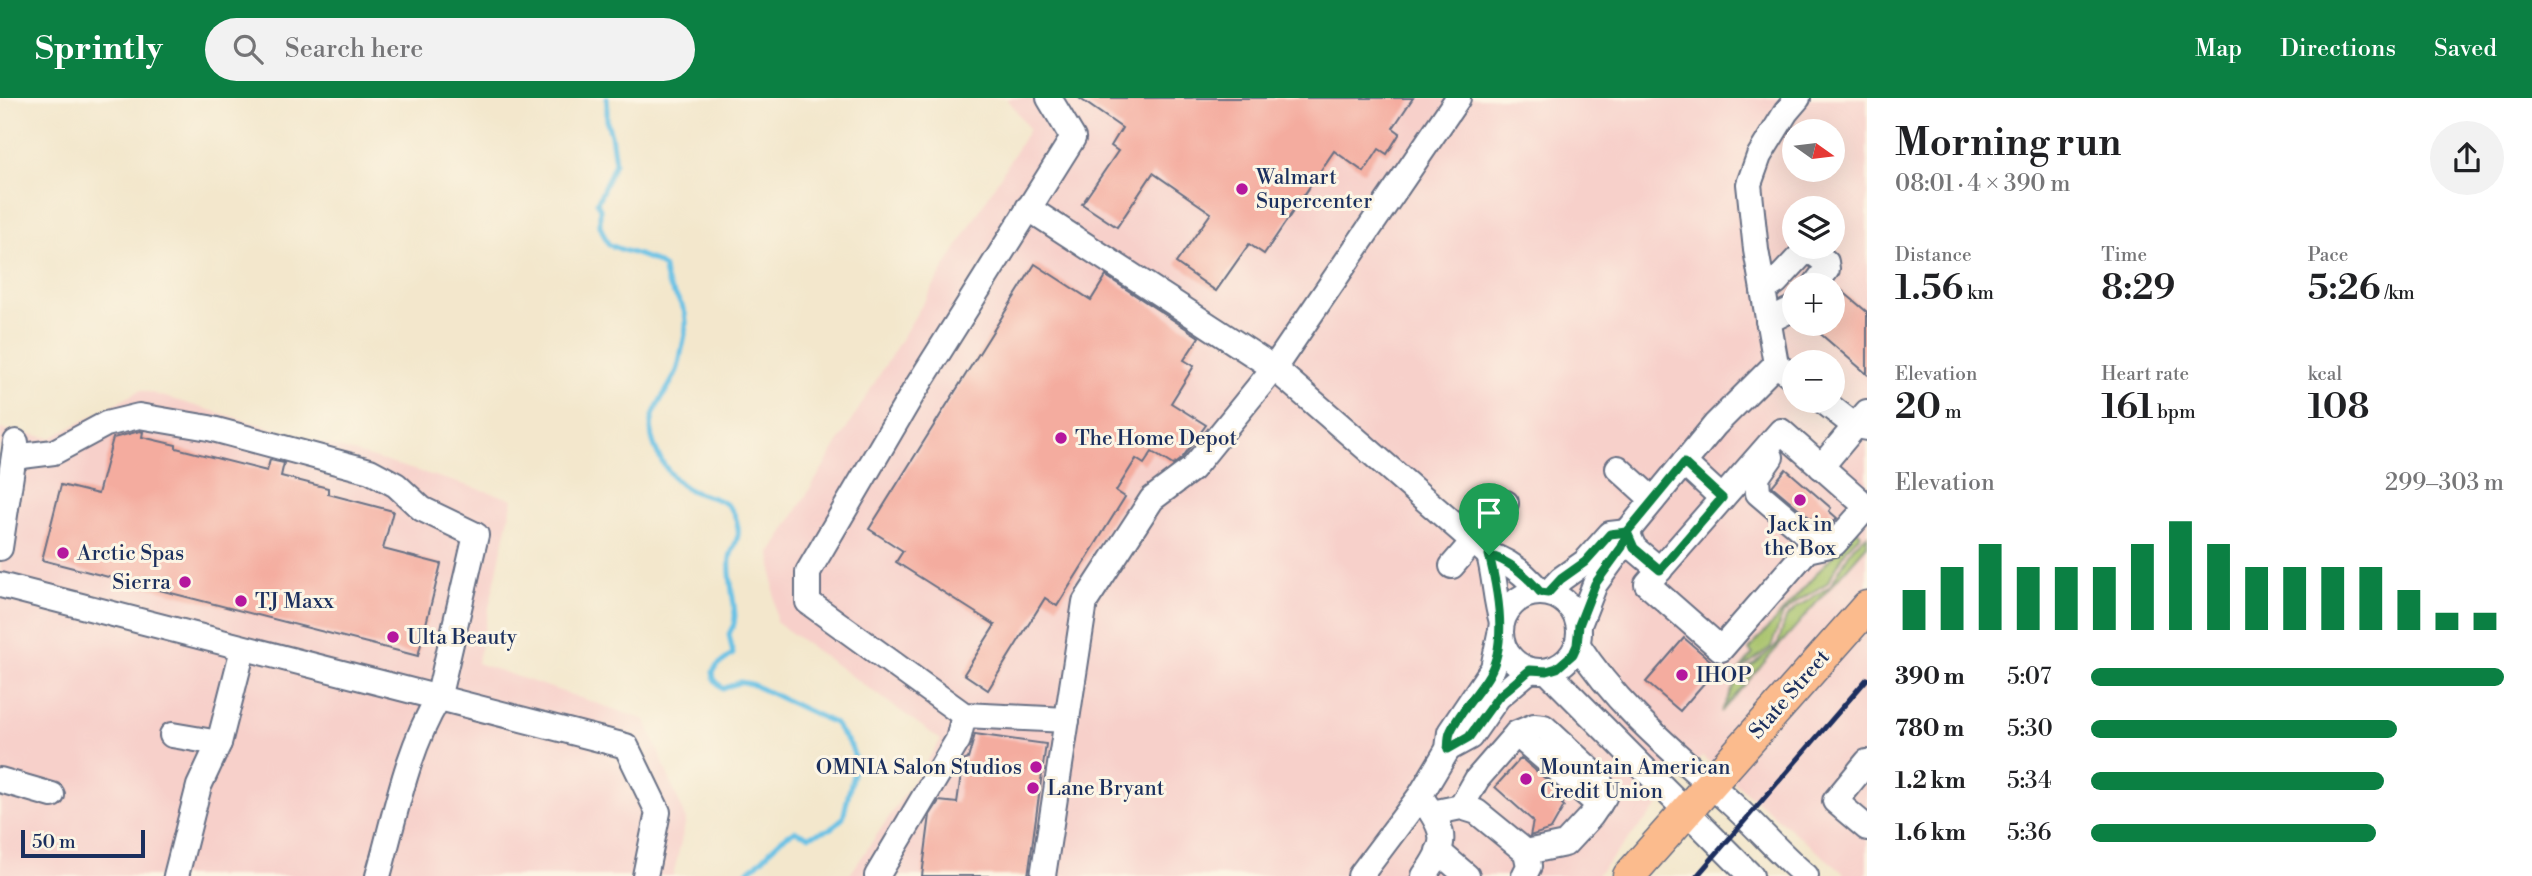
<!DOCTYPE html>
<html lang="en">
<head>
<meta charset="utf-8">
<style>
	body { margin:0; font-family:"Libre Bodoni",serif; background:#f2f2f2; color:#202124; height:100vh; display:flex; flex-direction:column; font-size:26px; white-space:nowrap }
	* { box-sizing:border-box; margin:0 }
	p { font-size:23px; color:#757577 }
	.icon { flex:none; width:38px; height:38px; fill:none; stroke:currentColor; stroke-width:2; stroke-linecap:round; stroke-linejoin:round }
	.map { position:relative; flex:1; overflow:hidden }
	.panel { display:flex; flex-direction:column; background:#fff; width:665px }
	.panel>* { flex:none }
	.needle { width:46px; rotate:104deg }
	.fabs { position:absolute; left:1782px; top:21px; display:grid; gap:14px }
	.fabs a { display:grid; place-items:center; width:63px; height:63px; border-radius:50%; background:#fff; box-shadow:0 7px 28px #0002; font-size:35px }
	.scale { position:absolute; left:21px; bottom:18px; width:124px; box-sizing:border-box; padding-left:7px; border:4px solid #1b2f5e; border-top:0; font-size:19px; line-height:24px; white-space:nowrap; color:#1b2f5e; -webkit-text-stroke:5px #fcf5e5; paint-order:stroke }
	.pin { position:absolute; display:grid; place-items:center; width:60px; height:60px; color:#fff; margin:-72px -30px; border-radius:50% 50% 50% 0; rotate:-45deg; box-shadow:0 0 7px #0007 }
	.pin .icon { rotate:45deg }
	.round { display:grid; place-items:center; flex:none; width:74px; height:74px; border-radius:37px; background:#f2f2f2 }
	.overview { display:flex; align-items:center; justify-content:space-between; height:119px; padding:0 28px }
	h1 { font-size:38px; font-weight:600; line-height:52px }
	.metrics { display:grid; grid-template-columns:repeat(3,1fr); gap:10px; height:119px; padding:7px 28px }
	.metrics div { display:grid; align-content:center }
	.metrics b { font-size:35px; font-weight:600 }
	.metrics small { font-size:19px; font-weight:400 }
	.metrics p { font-size:19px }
	.chart { height:196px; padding:14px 28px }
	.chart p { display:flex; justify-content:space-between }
	.chart svg { width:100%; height:126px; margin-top:7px; stroke:#0b8043; stroke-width:6 }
	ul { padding:0 28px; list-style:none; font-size:23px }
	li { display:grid; grid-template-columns:112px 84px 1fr; align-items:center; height:52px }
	li i { height:18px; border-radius:9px; background:#0b8043 }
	header { display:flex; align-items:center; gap:42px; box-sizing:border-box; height:98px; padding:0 35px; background:#0b8043; color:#fff }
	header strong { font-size:33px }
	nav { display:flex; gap:38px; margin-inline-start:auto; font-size:24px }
	.search { width:490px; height:63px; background:#f2f2f2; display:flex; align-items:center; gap:18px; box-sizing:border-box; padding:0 24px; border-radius:38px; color:#757577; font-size:26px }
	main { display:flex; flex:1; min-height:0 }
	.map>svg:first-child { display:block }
</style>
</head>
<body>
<header>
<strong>Sprintly</strong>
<div class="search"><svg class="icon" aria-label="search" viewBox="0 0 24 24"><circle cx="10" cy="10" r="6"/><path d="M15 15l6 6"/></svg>Search here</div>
<nav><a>Map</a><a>Directions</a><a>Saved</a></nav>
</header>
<main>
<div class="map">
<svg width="1867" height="778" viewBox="0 0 1867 778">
	<rect width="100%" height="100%" fill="#fcf5e5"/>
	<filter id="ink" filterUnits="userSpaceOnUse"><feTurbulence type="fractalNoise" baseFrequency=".0143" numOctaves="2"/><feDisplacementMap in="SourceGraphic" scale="14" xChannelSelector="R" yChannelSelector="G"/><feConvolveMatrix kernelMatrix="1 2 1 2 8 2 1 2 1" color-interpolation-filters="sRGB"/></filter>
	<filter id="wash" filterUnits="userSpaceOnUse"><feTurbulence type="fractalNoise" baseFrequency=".00686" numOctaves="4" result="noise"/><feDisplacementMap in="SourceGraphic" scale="28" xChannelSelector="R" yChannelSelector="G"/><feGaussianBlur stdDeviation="1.57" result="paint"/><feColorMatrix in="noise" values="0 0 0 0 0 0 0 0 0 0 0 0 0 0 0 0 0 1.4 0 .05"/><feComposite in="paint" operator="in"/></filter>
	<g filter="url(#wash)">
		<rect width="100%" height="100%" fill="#f3e7cc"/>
		<g fill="#f7d0ca" fill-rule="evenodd">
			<path d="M1007 0H1867V778H1847L1702 658 1596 778H849L941 642 776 524 771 455 1029 31ZM1794 33H1832V72H1794ZM1794 110H1832V149H1794ZM1794 187H1832V226H1794ZM1794 264H1832V303H1794Z"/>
			<path d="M141 292 513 401 477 565 646 622 686 722 673 778H0V331L51 340Z"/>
		</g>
		<g fill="#a5c168" stroke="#607863" stroke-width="2">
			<path d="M1856 431 1861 436 1848 449 1827 485 1798 503 1783 516 1771 549 1739 573 1753 556 1749 552Z"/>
			<path d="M1867 437V447L1721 614 1739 579 1778 546 1786 520 1796 510 1830 488 1853 449Z"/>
		</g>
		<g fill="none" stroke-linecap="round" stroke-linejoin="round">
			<path stroke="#68c1e5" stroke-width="5" d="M607 0V24L611 37 615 65 597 105 600 111V128L608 146C626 155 649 157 664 170 665 191 677 195 684 212 689 225 684 241 681 255 680 261 679 269 676 275 665 300 642 317 655 349 661 365 676 387 692 393 713 402 734 399 738 430 740 441 732 450 730 460 728 479 734 499 735 518L734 526 729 536 733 556 718 567 713 574 714 581 723 591 740 584 751 586 834 625 851 648 856 663 843 720 830 731 809 738 795 733C774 742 765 764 746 774L745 778"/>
		</g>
		<g id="blocks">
			<g fill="#f4ac9f">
				<path d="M1079 0H1413L1393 30 1400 35 1387 56 1379 51 1364 74 1334 53 1264 156 1249 146 1216 193 1176 165 1211 115 1153 75 1117 129 1082 106 1118 53 1111 48 1122 30Z"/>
				<path d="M1035 166 1091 202 1106 178 1199 239 1184 262 1194 268 1171 305 1206 327 1182 360 1173 367 1152 354 1144 366 1136 361 1116 393 1125 399 1057 508 1045 500 988 592 964 576 995 527 896 464 903 453 869 431Z"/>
				<path d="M1834 186 1867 214V276L1809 226H1832V189Z"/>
				<path d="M140 333 143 334 142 339 176 347V350L267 373 270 362 284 365 281 378 328 390V396L393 413 383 451 441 466 418 558 42 462 61 387 98 396 113 340Z"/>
				<path d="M1786 371 1831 410 1829 413 1837 420 1826 433H1822L1816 425 1772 388Z"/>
				<path d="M1684 540 1718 569 1680 613 1646 584Z"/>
				<path d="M975 636 1046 646 1028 778H922L930 717 939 703 957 705 963 663 968 661Z"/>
				<path d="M1521 660 1568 700 1562 706 1564 708 1551 731 1530 738 1533 723 1495 689Z"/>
			</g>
		</g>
	</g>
	<g filter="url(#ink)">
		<use href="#blocks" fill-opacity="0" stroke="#676f84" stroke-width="2"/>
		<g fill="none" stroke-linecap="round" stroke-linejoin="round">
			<g stroke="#676f84" stroke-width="28">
				<g id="minor">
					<path d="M1049 0 1073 40 913 295 808 474V504L964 617 1067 622"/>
					<path d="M1028 110 1274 270 1489 457C1509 463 1527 478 1540 494"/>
					<path d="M1763 192 1776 184 1803 155H1813L1826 164 1827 171 1815 187"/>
					<path d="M1768 223 1794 210"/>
					<path d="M1776 266 1756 152 1749 86 1759 58 1786 14 1798 0"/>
					<path d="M1776 266 1794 280"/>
					<path d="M1823 303 1855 328 1867 330"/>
					<path d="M1781 333 1867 409 1834 446 1807 452 1721 551 1647 486Z"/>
					<path d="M14 359 54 354 106 326 139 318 209 330 370 373 396 387 422 411 476 437 438 601C406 654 395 719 378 778"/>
					<path d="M1771 359 1757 379 1758 395 1806 436 1814 449"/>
					<path d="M1684 365 1722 400"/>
					<path d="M1821 369 1867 314"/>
					<path d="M1618 370 1653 402"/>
					<path d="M1627 434 1634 450 1660 472"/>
					<path d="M0 450 16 344"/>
					<path d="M1489 457C1495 479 1495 502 1502 524"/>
					<path d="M1452 468 1506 405"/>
					<path d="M0 487 626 648 658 714 645 778"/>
					<circle cx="1540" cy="534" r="39"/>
					<path d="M1548 495 1561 481 1585 464 1610 436 1627 434"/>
					<path d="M1579 527 1595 486 1622 449 1627 434 1715 327 1776 266"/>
					<path d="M1578 547C1618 610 1678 657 1733 707 1758 730 1780 756 1806 778"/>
					<path d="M1547 573 1751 778"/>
					<path d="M1516 636 1599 707"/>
					<path d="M172 637 219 645"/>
					<path d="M1448 651 1470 639 1498 599 1530 572"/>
					<path d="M1867 664 1835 703 1867 730"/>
					<path d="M0 682 52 697"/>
					<path d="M1461 709 1477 681 1517 635 1534 628 1544 629 1599 680 1604 699 1591 718 1565 746 1526 754"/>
					<path d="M1432 715 1461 709 1477 714 1526 754 1529 768 1524 778"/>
					<path d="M1438 753 1467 778"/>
					<path d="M176 778 199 688 219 645 243 551"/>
					<path d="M877 778 958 642 964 617"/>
					<path d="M1043 778 1085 504 1152 401 1192 371 1274 270 1458 0"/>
					<path d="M1360 778 1420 698 1448 651 1450 634 1493 570 1500 536"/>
					<path d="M1424 778C1447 746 1447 736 1425 705"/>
				</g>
			</g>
			<g stroke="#676f84" stroke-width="35">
				<path id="major" d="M1629 778 1867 509"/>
			</g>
			<use href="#minor" stroke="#fff" stroke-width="24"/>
			<use href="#major" stroke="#fbbb8d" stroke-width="32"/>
			<path stroke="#1b2f5e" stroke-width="5" d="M1697 778 1867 581"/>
		</g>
	</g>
	<g fill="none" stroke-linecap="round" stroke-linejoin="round" filter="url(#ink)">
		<g stroke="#fff" stroke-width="14">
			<path id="route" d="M1489 457C1498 492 1508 545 1489 577 1480 593 1455 620 1450 635 1448 640 1449 646 1448 651L1469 639 1498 599 1530 572 1547 573 1557 570 1573 556 1577 547 1579 527 1595 486 1622 449 1627 434 1684 365 1722 400 1660 472 1634 450 1627 434 1610 436 1585 464 1561 481 1548 495 1540 494C1527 478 1509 463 1489 457"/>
		</g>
		<use href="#route" stroke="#0b8043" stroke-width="9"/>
	</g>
	<g fill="#b5179e" stroke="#fcf5e5" stroke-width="2.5">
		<circle cx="1242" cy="91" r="7"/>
		<circle cx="1061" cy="340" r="7"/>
		<circle cx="1800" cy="402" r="7"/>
		<circle cx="63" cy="455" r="7"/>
		<circle cx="185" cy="484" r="7"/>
		<circle cx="241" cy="503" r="7"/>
		<circle cx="393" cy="539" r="7"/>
		<circle cx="1682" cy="577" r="7"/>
		<circle cx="1036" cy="669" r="7"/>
		<circle cx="1526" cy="681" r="7"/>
		<circle cx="1033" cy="690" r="7"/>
	</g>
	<g text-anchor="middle" stroke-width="6" stroke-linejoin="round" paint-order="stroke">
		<g font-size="21" fill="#1b2f5e" stroke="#fcf5e5" text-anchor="start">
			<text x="1256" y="86">Walmart<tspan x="1256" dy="24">Supercenter</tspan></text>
			<text x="1075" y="347">The Home Depot</text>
			<text x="1800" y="433" text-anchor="middle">Jack in<tspan x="1800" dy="24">the Box</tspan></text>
			<text x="77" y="462">Arctic Spas</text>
			<text x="171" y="491" text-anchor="end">Sierra</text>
			<text x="255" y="510">TJ Maxx</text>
			<text x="407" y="546">Ulta Beauty</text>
			<text x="1696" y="584">IHOP</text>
			<text x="1022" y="676" text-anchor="end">OMNIA Salon Studios</text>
			<text x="1540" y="676">Mountain American<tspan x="1540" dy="24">Credit Union</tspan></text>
			<text x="1047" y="697">Lane Bryant</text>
		</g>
		<g font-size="21" fill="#1b2f5e" stroke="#fcf5e5">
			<text transform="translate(1789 596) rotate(-49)" y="7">State Street</text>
		</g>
	</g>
</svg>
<div class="fabs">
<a><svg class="needle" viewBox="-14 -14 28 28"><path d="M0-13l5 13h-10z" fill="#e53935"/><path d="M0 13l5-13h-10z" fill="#757577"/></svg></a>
<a><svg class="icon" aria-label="layers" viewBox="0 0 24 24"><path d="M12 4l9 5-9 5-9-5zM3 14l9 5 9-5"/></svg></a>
<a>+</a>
<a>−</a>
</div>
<div class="scale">50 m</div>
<div class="pin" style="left:1489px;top:457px;background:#1e9e55"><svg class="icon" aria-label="arrive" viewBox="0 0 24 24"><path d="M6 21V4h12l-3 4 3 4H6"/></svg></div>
</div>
<section class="panel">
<div class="overview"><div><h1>Morning run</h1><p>08:01 · 4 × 390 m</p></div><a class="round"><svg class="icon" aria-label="share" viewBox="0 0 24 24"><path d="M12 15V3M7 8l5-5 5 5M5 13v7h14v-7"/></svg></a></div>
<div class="metrics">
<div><p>Distance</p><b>1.56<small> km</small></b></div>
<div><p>Time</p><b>8:29</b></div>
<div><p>Pace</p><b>5:26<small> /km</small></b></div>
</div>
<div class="metrics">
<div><p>Elevation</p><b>20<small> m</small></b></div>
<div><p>Heart rate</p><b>161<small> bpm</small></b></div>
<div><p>kcal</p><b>108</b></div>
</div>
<div class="chart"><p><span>Elevation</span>299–303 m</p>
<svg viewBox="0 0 160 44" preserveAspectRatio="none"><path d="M5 44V30M15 44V22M25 44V14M35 44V22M45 44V22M55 44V22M65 44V14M75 44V6M85 44V14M95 44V22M105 44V22M115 44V22M125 44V22M135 44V30M145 44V38M155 44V38"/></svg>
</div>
<ul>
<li><b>390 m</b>5:07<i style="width:100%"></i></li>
<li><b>780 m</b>5:30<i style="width:74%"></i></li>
<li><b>1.2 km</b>5:34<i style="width:71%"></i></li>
<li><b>1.6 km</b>5:36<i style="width:69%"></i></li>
</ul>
</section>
</main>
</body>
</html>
